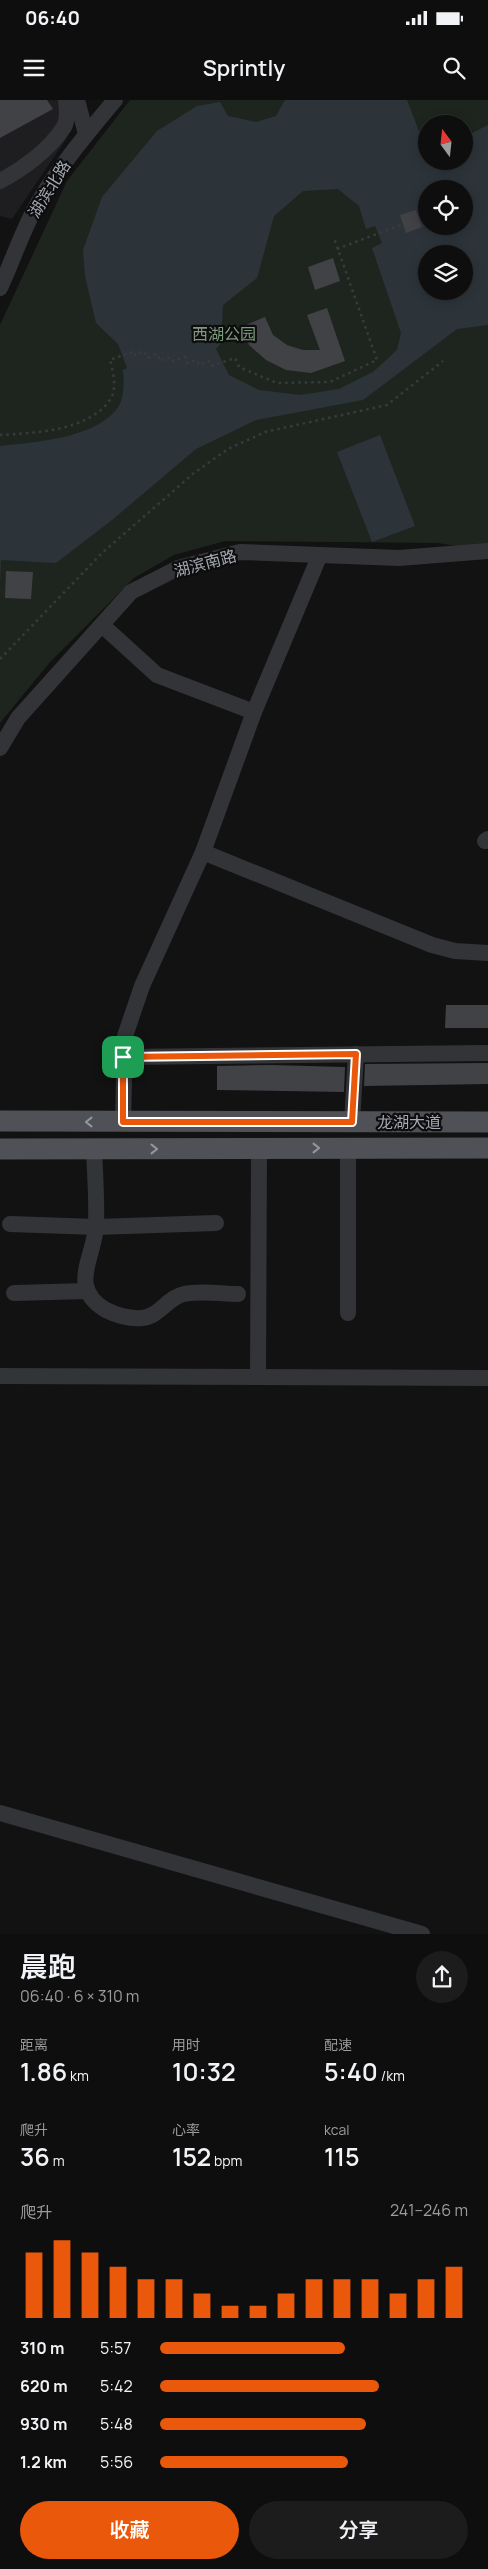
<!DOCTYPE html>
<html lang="zh">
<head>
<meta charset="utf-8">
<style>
	body { margin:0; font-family:Manrope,"Noto Sans SC",sans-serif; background:#1c1c1c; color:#f1f3f6; height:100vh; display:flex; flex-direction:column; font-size:19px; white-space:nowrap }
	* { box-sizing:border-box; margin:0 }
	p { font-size:16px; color:#9b9c9e }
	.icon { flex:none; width:28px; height:28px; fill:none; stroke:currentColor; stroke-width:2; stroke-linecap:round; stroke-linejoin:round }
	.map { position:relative; height:1834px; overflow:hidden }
	.drawer { display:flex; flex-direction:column; background:#0e0e0e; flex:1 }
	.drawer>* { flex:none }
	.needle { width:32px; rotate:345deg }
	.controls { position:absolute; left:418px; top:15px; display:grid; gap:10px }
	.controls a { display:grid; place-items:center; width:55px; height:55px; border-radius:50%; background:#0e0e0e; box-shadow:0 2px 12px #0003,0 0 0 1px #2e2e2e; font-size:25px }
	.pin { position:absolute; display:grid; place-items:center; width:42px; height:42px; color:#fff; margin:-21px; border-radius:10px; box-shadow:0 2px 8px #0006 }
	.round { display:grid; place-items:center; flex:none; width:52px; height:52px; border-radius:26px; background:#1c1c1c }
	.headline { display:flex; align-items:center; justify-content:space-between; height:85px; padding:0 20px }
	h1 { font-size:28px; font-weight:600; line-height:38px }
	.metrics { display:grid; grid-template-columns:repeat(3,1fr); gap:8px; height:85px; padding:5px 20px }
	.metrics div { display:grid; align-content:center }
	.metrics b { font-size:25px; font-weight:600 }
	.metrics small { font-size:14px; font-weight:400 }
	.metrics p { font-size:14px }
	.chart { height:140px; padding:10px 20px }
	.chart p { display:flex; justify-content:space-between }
	.chart svg { width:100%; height:90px; margin-top:5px; stroke:#ea580c; stroke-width:6 }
	.cta { display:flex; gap:10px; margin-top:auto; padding:10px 20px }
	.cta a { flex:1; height:58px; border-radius:30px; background:#ea580c; color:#fff; font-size:20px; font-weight:600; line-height:58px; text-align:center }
	.cta a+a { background:#1c1c1c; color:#f1f3f6 }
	ul { padding:0 20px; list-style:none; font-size:16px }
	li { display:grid; grid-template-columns:80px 60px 1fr; align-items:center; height:38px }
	li i { height:12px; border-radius:6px; background:#ea580c }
	.status { display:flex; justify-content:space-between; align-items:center; height:35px; padding:0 25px; background:#0e0e0e; direction:ltr }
	.status svg { height:14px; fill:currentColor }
	header { display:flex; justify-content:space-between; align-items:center; height:65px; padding:0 20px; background:#0e0e0e; font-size:22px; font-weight:600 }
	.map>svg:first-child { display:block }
</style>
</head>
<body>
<div class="status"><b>06:40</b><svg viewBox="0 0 49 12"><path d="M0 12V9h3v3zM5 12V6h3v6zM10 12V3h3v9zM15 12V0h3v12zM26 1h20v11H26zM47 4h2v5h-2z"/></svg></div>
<header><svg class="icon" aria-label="menu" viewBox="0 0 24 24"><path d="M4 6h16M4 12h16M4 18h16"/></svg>Sprintly<svg class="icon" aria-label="search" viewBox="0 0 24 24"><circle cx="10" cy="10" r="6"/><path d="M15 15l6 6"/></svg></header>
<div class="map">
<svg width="488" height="1834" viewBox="0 0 488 1834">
	<rect width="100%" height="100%" fill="#121213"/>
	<path fill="#1e1e20" d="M0 0H72L75 9 67 38 12 119 0 116Z"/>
	<path fill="#1e251f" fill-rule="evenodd" d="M130 0H488V451L438 443 225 441 174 455 134 478 50 562 0 623V225L67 81ZM426 24H464V61H426ZM426 89H464V126H426ZM426 154H464V191H426Z"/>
	<g fill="#2c343a" fill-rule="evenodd">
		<path d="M285 0H407L420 34 426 39V61H464V37L488 25V225L457 229 363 300 256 320 196 349 112 420 56 463 1 460 0 482V346C34 342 92 339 116 310 125 300 124 282 123 270L127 268 118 244 96 223 85 176 83 150 102 97 157 31 197 6 220 2 228 16 256 22 276 16ZM338 89 359 106 366 129 375 126 382 143 372 148 401 233 397 250 373 272 339 289 300 295 259 290 229 275 216 249 221 243 223 205 257 178 274 116 303 91ZM426 89H464V126H426ZM426 154H464V191H426Z"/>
		<path d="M380 335 415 426 372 442 337 352Z"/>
	</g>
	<g fill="#414246">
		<path d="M0 0H47L53 9 0 38Z"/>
		<path d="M416 110 422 127 406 133 400 115Z"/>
		<path d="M333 158 340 181 315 190 308 167Z"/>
		<path d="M327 208 345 261 311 273 286 270 266 260 249 245 241 227 265 217 273 235 287 245 303 250H320L307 215Z"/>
		<path d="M6 471 33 472 31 499 5 498Z"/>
		<path d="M446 905H488V928H445Z"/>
		<path d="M488 963V984L364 986 365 964Z"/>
		<path d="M272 965 345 967 344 992 217 990V966Z"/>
	</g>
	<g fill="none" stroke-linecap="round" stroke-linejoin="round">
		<g stroke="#393a3e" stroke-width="2.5" stroke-dasharray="2.5 4" stroke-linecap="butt">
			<path d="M337 149 403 124"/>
			<path d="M0 335C34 333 91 331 111 298 117 288 113 270 110 260L131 252 132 256 144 251 147 258 157 254 160 261 171 257 173 261 185 257 187 263 196 260 199 265 209 261 211 266 235 258 239 267 277 283 330 282 377 260 334 138"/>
			<path d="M0 559 102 453 194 373 228 349 265 332 387 305 443 261"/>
		</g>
		<g stroke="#333438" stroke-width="16">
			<path d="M77 0 86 34"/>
			<path d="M0 81C23 69 49 50 64 27 68 20 67 8 66 0"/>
			<path d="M0 188C11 164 20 138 32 114 54 72 85 36 115 0"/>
			<path d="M102 525 157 575 254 612"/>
			<path d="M0 648 18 618 131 492 178 468 240 452 399 458 488 451"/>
			<path d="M485 741 488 739"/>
			<path d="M203 752 432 845 455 851 488 853"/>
			<path d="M123 957 488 953"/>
			<path d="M123 1022 125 936 142 886 203 752 254 612 319 457"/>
			<path d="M352 1022 356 954"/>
			<path d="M94 1049C95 1074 97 1100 96 1125 95 1157 67 1187 106 1210 118 1216 129 1219 142 1218 159 1217 168 1197 184 1194 201 1190 221 1194 238 1194"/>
			<path d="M10 1124 96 1127 216 1123"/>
			<path d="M14 1193 87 1191"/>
			<path d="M348 1213V1048"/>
			<path d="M0 1276 488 1278"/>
			<path d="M258 1277 259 1048"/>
			<path d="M0 1713 422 1834"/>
		</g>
		<g stroke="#4f5156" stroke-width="21">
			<path d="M0 1021 488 1022"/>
			<path d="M0 1049 488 1048"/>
		</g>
	</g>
	<defs><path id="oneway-chevron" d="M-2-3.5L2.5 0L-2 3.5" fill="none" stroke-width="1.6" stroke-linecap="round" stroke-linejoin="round" transform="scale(1.25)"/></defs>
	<g stroke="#9397a0">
		<use href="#oneway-chevron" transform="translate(89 1022) rotate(-180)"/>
		<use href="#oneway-chevron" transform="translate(316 1048)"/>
		<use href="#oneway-chevron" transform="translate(154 1049)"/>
	</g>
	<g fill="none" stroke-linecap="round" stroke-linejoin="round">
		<g stroke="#fff" stroke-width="10">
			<path id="route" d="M356 954 352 1022H123V957Z"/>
		</g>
		<use href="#route" stroke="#ea580c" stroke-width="6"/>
	</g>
	<g text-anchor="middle" stroke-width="4.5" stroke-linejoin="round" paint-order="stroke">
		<g font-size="16" fill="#a4a8b2" stroke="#0d0d0e">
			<text transform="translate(49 89) rotate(-58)" y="6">湖滨北路</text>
			<text transform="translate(205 463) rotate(-15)" y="6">湖滨南路</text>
			<text x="409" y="1028">龙湖大道</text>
		</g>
		<g font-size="16" fill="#7d9c7f" stroke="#0d0d0e">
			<text x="224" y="240">西湖公园</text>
		</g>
	</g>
</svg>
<div class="controls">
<a><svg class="needle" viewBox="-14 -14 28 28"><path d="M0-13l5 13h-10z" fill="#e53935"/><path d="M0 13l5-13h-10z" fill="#9b9c9e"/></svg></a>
<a><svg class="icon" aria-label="locate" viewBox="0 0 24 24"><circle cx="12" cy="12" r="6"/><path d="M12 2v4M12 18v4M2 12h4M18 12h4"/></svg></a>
<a><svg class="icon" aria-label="layers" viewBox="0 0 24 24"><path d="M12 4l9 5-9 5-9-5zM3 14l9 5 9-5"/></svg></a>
</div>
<div class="pin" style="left:123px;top:957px;background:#1e9e55"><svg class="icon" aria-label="arrive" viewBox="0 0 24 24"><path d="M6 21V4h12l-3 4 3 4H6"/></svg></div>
</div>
<section class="drawer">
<div class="headline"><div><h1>晨跑</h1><p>06:40 · 6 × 310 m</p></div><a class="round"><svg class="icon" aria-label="share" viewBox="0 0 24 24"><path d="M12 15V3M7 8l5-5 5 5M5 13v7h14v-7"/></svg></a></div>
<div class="metrics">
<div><p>距离</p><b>1.86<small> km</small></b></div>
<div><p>用时</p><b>10:32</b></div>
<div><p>配速</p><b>5:40<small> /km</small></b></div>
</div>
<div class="metrics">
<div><p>爬升</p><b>36<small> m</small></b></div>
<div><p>心率</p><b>152<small> bpm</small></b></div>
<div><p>kcal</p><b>115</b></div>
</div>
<div class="chart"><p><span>爬升</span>241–246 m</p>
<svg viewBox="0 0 160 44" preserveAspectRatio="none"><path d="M5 44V12M15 44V6M25 44V12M35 44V19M45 44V25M55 44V25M65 44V32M75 44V38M85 44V38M95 44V32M105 44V25M115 44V25M125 44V25M135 44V32M145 44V25M155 44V19"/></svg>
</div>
<ul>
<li><b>310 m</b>5:57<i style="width:60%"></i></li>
<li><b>620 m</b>5:42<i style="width:71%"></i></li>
<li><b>930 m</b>5:48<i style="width:67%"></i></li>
<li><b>1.2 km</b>5:56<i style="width:61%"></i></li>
</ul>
<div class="cta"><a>收藏</a><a>分享</a></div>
</section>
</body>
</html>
